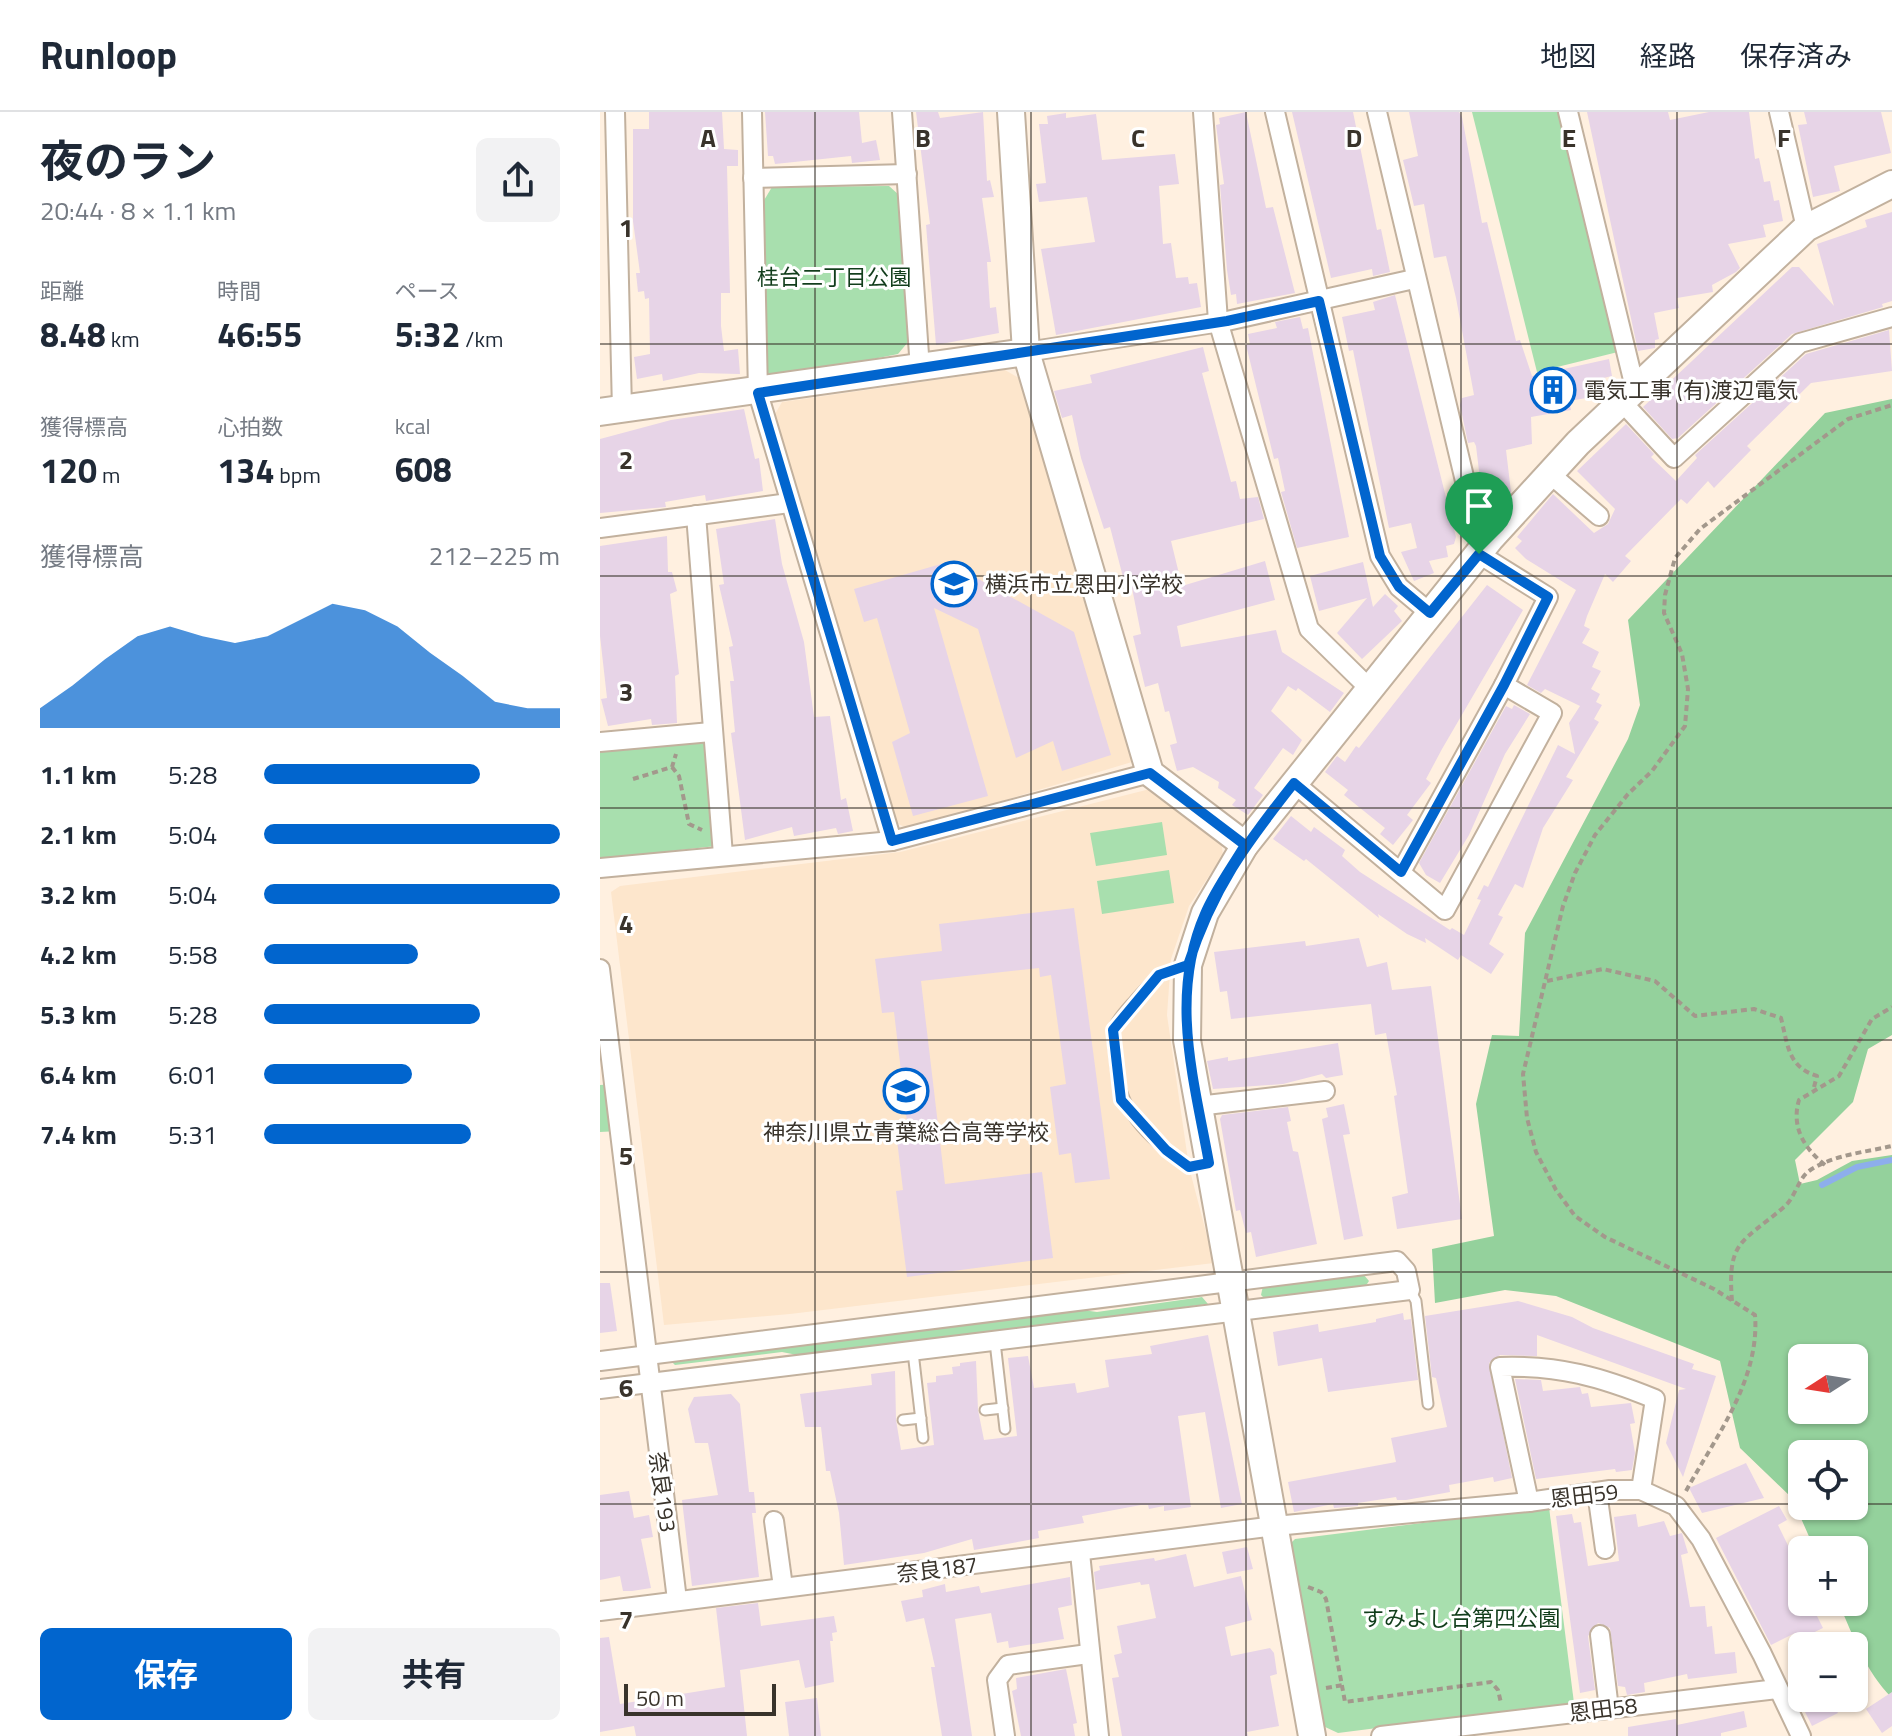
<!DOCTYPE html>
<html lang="ja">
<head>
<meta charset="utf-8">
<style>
	body { margin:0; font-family:"Titillium Web","Noto Sans JP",sans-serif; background:#f2f2f3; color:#1f2937; height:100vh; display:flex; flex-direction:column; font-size:30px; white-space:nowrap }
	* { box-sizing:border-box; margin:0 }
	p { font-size:26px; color:#747a83 }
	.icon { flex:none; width:44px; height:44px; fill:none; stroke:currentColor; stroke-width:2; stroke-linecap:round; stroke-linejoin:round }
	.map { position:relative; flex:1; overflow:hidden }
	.drawer { display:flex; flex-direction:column; background:#fff; width:600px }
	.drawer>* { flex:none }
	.needle { width:52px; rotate:258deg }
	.buttons { position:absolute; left:1188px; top:1232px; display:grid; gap:16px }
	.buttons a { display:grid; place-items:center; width:80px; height:80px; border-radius:12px; background:#fff; box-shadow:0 2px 6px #0004; font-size:40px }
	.scale { position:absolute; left:24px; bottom:20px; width:152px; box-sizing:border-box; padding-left:8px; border:4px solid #39332b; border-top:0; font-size:22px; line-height:28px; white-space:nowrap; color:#39332b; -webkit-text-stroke:6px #fff; paint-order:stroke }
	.pin { position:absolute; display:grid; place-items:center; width:68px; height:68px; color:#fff; margin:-82px -34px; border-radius:50% 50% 50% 0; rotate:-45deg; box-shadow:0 0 8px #0007 }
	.pin .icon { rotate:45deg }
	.round { display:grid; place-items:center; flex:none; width:84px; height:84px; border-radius:12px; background:#f2f2f3 }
	.overview { display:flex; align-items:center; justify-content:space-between; height:136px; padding:0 40px }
	h1 { font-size:44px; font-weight:700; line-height:60px }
	.metrics { display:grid; grid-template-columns:repeat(3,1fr); gap:12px; height:136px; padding:8px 40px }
	.metrics div { display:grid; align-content:center }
	.metrics b { font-size:34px; font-weight:700 }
	.metrics small { font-size:22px; font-weight:400 }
	.metrics p { font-size:22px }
	.chart { height:224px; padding:16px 40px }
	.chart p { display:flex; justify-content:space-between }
	.chart svg { width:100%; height:144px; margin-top:8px; fill:#0165ce; opacity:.7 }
	.action { display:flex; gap:16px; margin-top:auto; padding:16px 40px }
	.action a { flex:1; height:92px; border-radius:12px; background:#0165ce; color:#fff; font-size:32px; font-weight:700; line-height:92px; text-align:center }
	.action a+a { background:#f2f2f3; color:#1f2937 }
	ul { padding:0 40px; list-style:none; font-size:26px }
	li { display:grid; grid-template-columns:128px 96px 1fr; align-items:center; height:60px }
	li i { height:20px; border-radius:10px; background:#0165ce }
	header { display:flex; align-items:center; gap:48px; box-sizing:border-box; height:112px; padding:0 40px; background:#fff; border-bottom:2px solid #e0e1e3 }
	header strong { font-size:38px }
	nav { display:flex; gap:44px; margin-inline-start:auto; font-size:28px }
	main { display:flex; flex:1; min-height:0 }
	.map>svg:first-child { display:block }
</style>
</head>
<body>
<header>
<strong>Runloop</strong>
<nav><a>地図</a><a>経路</a><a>保存済み</a></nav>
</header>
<main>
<section class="drawer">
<div class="overview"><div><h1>夜のラン</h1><p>20:44 · 8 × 1.1 km</p></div><a class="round"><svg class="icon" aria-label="share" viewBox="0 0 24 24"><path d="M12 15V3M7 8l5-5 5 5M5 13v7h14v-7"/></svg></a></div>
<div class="metrics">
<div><p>距離</p><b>8.48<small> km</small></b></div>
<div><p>時間</p><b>46:55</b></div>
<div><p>ペース</p><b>5:32<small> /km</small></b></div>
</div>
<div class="metrics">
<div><p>獲得標高</p><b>120<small> m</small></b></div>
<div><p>心拍数</p><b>134<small> bpm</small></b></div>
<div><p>kcal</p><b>608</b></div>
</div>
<div class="chart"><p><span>獲得標高</span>212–225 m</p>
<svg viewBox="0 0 160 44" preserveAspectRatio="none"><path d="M0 44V38L10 31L20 23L30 16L40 13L50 16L60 18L70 16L80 11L90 6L100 8L110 13L120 21L130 28L140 36L150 38L160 38V44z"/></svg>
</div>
<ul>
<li><b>1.1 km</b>5:28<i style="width:73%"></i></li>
<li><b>2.1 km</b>5:04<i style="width:100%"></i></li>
<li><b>3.2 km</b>5:04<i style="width:100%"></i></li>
<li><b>4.2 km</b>5:58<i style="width:52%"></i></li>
<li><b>5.3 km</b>5:28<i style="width:73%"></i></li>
<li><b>6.4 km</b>6:01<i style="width:50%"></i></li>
<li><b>7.4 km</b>5:31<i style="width:70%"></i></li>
</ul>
<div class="action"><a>保存</a><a>共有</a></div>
</section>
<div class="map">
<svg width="1292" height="1624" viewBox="0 0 1292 1624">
	<rect width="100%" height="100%" fill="#fff0e0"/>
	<g fill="#fde6cc">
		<path d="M405 258 419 266 534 643 532 650 309 717 296 711 175 302 182 290Z"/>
		<path d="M550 677 621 729 623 743 589 794 571 847 567 903 589 1055 614 1151 190 1202 64 1213 11 780 20 774 300 740Z"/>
	</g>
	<g fill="#a8dfae">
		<path d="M872 0H968L1026 238 937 260Z"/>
		<path d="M289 74 299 83 308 230 298 242 179 266 165 262 163 90 172 75Z"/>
		<path d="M106 629 116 734 0 747V639Z"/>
		<path d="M562 710 567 743 496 754 490 721Z"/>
		<path d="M569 758 574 791 502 802 497 769Z"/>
		<path d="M14 972 19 1019 0 1020V973Z"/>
		<path d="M763 1162 769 1169 765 1175 665 1187 661 1183 663 1174Z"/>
		<path d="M602 1185 608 1192 202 1244 182 1240 75 1253 70 1248 468 1196 497 1200Z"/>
		<path d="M949 1395 974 1591 738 1621 723 1614 690 1432 695 1427Z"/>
	</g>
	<path fill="#94d19c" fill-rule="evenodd" d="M1292 287V923L1268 937 1253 990 1195 1048 1200 1072 1217 1068 1252 1049 1292 1043V1586C1265 1559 1254 1525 1238 1490H1254V1438H1215L1192 1386 1140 1336 1120 1249 956 1184 905 1178 835 1191 832 1137 894 1124 876 992 892 923 919 924 925 821 1028 627 1040 593 1028 508 1225 301ZM1202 1246H1254V1298H1202ZM1202 1342H1254V1394H1202Z"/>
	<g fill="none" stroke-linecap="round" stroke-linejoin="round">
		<path stroke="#8daeec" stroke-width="6" d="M1222 1073 1257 1055 1292 1048"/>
	</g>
	<g fill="#e7d4e7">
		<path d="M49 0H122L124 37 138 38V54H127L130 181H121V214L124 239 138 237 140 262 99 261 63 269 62 262 37 267 34 245 50 242 49 186 45 187 44 179 38 180 36 161H40L33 109V17H49Z"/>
		<path d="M165 0H259L262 31 276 28 280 48 252 51 251 44 175 52 173 44H168Z"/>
		<path d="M316 0H338L340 6 383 0 387 69 390 68 394 85 382 86 391 150H387L390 196 396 195 399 221 336 233 326 113 330 112Z"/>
		<path d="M646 0 666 96 673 95 695 181 637 192 636 182 631 183 627 158 620 73 624 72 616 13 620 12 619 6Z"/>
		<path d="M692 0H753L777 118 781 117 790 160 773 164 772 157 731 166Z"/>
		<path d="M809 0H859L862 5 882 111 887 110 916 229 920 228 932 264 1009 247 1012 264 995 268 998 284 969 289 971 298 931 305 932 332 906 338 911 380 905 387 883 392 876 334 874 330 868 331 860 293 862 286 874 283 856 186 846 144 834 146 824 92 814 94 803 48 818 44Z"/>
		<path d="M987 0H1068L1070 8 1109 0H1149L1155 47 1159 46 1164 70 1170 69 1174 89 1179 88 1183 109 1163 113 1166 125 1128 132 1140 156 1136 160 1112 173 1113 180 1077 186 1079 196 1054 201 1059 227 1055 228V236L1038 239Z"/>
		<path d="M1204 0H1281L1291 41 1234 54 1240 79 1213 85 1198 13 1207 12Z"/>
		<path d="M466 1V6L496 2 502 48 575 42 579 72 559 74 563 132 571 131 576 166 588 165 589 172 597 171 601 195 456 223 441 137 495 130 487 85 439 90 436 72 446 71 439 12H448L447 4Z"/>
		<path d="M1292 100V189L1282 192 1283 195 1192 222 1078 326 1072 327 1043 295 1192 155H1199L1234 194 1217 132 1267 115 1265 108Z"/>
		<path d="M795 183 856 425 854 432 846 434 848 445 829 449 834 461 814 469 801 440 817 436 811 411 789 416 753 238 749 239 742 205 775 198 773 190Z"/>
		<path d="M700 205 703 217 708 216 749 425 697 436 681 380 685 379 678 346 674 347 646 233 650 232 648 222 677 216 675 210Z"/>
		<path d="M1289 218 1292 259 1211 271 1147 334 1151 338 1114 376 1108 369 1087 392 1081 387 1025 444 1031 449 1013 470 1005 462 987 504 984 514 990 517 982 531 999 540 992 555 1001 559 991 577 1000 582 996 590 1002 593 994 607 999 610 966 665 973 668 943 716 923 776 915 772 898 803 903 805 889 832 904 842 891 862 861 843 858 848 825 826 826 831 807 822 778 802 779 806 706 747 704 749 673 727 691 704 711 720 714 715 745 738 742 744 760 760 850 818 852 816 864 823 881 788 877 787 884 773 888 775 958 633 975 642 969 611 980 594 945 577 941 581 927 573 976 478 926 447 915 436 922 429 917 425 953 382 994 421 1008 412 1015 397 977 359 1026 312 1054 342 1051 345 1076 369 1097 346 1095 343 1206 242Z"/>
		<path d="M603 235 609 259 602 261 631 370 636 369 640 387 658 385 664 407 571 429 582 474 665 449 675 488 577 514 581 535 676 518 682 540 744 581 730 600 698 576 696 579 688 574 671 599 702 628 693 643 683 636 654 676 663 683 648 703 632 693 636 688 618 676 619 670 593 655 577 659 570 633 577 631 569 599 565 600 558 571 545 575 533 524 541 522 532 476 527 477 524 469 510 415 504 417 481 346 472 303 462 306 454 279 492 271 490 263Z"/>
		<path d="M144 297 155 347 159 346 163 379 106 389 105 383 65 390 66 395 0 401V327L71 308Z"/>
		<path d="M175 407 182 452 204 530 214 605 230 604 241 688 246 686 253 719 238 722 236 716 194 724 192 715 145 728 131 621 135 620 130 569H134L129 535 133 534 119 473 124 472 116 417Z"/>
		<path d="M67 424 68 460H72L77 479 70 482 79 562 75 564 77 611 52 613 51 607 8 614 1 587 7 586 0 524V434Z"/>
		<path d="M348 450 474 520 511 643 462 659 453 629 416 646 378 517 334 496 388 684 313 704 292 630 310 621 277 506 264 510 254 477Z"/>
		<path d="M763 450 773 495 785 482 798 494 794 499 802 509 762 547 737 521 767 486 719 499 710 464Z"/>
		<path d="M887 473 923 498 842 637 826 667 831 671 807 703 813 708 793 733 780 722 785 716 744 683 748 678 725 660 737 644 745 650 756 634 759 636Z"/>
		<path d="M914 593 930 602 905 642 869 723 840 771 826 763 819 751 906 594 912 597Z"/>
		<path d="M474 796 510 1067 475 1071 471 1041 459 1043 450 975 466 972 451 863 440 865 439 856 321 869 345 1072 442 1060 453 1146 307 1165 296 1079 303 1078 297 1028 309 1027 294 900 282 901 275 847 342 839 339 812Z"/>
		<path d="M759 826 767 855 787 850 792 878 831 874 862 1107 797 1117 792 1085 808 1081 794 984 797 983 786 921 775 923 771 892 631 907 627 879 620 880 614 840 705 829 706 834Z"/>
		<path d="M738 931 743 963 726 966 722 962 683 972 613 977 607 949 628 945V949Z"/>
		<path d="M744 992 750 1022 743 1023 763 1124 744 1128 722 1007 728 1005 726 996Z"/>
		<path d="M688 995 691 1009 687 1010 693 1039 698 1040 717 1132 656 1145 651 1120 646 1121 640 1098 636 1099 620 1007 622 1003Z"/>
		<path d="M0 1171H10L17 1219 0 1221Z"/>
		<path d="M918 1189 972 1205 993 1216 1094 1252 1092 1257 1116 1264 1083 1365 1066 1331 1079 1278 1086 1277 937 1223V1244L900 1243 889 1251 912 1366 894 1370 893 1365 849 1373 850 1380 806 1388H797L796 1385 758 1391V1394L734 1396 733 1392 694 1400 688 1370 796 1350 791 1326 847 1315 836 1266 832 1265 825 1204Z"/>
		<path d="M803 1201 804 1208 811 1207 818 1268 728 1280 722 1246 678 1254 673 1220 718 1212 719 1220 776 1210V1207Z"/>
		<path d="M608 1223 642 1392 621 1396 605 1300 578 1304 591 1395 564 1399V1394L549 1397 548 1393H541L482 1404 484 1411 438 1419 439 1426 374 1438 372 1427 324 1441 244 1453 239 1401 230 1359H226L221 1315H205L200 1282 272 1273 271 1262 295 1259 296 1308 301 1338 334 1333 327 1271 336 1270V1264L353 1262 352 1255 360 1254V1251L376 1249 378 1298 384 1328 417 1324 408 1246 428 1244 434 1276 475 1271 477 1281 509 1275 505 1248 552 1242 550 1234Z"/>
		<path d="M915 1267 941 1268 943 1279 980 1275 982 1282 988 1281 991 1295 1031 1291 1035 1311 1030 1312 1035 1341 1032 1358 1016 1360 1015 1357 936 1367Z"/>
		<path d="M131 1282 140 1292 149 1380H154L156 1401H152L159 1465 92 1474 82 1388 118 1383 108 1331H95L88 1297 94 1285Z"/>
		<path d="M1146 1351 1164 1386 1102 1401 1089 1376Z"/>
		<path d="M29 1379 34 1406 49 1403 53 1425 41 1427 51 1476 32 1479H23L20 1464 0 1468V1383Z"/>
		<path d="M1179 1394 1187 1408 1178 1413 1202 1462V1490H1210L1223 1516 1198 1528 1195 1521 1171 1533 1116 1426Z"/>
		<path d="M972 1402 974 1411 981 1410 988 1454 1019 1449 1014 1405 1036 1402 1038 1415 1064 1409 1070 1424 1082 1421 1088 1441 1081 1443 1090 1495 1105 1494 1107 1515 1112 1514 1115 1542 1135 1540 1137 1561 1088 1567 1087 1562 1044 1571 1045 1580 1027 1583 1025 1575 1018 1574 1010 1516 998 1511 988 1524 995 1578 980 1581 956 1404Z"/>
		<path d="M647 1435 653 1457 627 1462 622 1440Z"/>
		<path d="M586 1442 594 1475 641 1464 652 1508 625 1515 631 1544 670 1536 674 1541 677 1562 670 1564 679 1614 647 1620 648 1624H522L512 1566 519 1565 514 1543 522 1541 517 1514 556 1506 549 1472 541 1473 540 1470 496 1478 494 1460 500 1458 499 1454 554 1446 555 1449Z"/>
		<path d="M470 1465 472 1493 458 1496 464 1527 409 1536 408 1529 397 1531 391 1501 355 1507 372 1624H342L331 1555H335L324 1506 306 1510 301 1489 323 1485 322 1478 345 1472 346 1480 379 1474 381 1481Z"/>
		<path d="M158 1491 161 1514 234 1504 237 1520 232 1521 233 1529H230L234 1570 205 1576 199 1548 140 1558 147 1624H36L34 1614 0 1620V1526L9 1525 20 1592 125 1575 116 1496Z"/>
		<path d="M466 1557 477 1611 473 1612 475 1624H421L412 1579 417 1577 416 1566Z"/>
		<path d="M1292 1580V1614L1282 1621 1266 1597Z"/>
		<path d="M217 1586 221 1624H189L185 1590Z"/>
		<path d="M1198 1586H1230L1238 1601 1212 1614Z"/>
		<path d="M1144 1599 1147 1615 1121 1621V1624H1028V1615L1076 1607 1077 1613Z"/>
	</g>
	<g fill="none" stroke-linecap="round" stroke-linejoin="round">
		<g stroke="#c2b19e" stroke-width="13">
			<g id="lane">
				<path d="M584 854C563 858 549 872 535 888 528 896 516 908 513 918 512 925 514 936 515 943 518 1000 544 1022 589 1055L605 1052"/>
				<path d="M810 1178 816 1189 828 1292"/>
				<path d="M395 1230 405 1317"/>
				<path d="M313 1240 323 1326"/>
				<path d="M385 1298 403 1296"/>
				<path d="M303 1308 321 1306"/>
			</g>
		</g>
		<g stroke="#c2b19e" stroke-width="22">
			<g id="street">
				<path d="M15 0 22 298"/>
				<path d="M152 0 158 281 292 729"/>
				<path d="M302 0 320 257"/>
				<path d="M603 0 618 209 709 517 769 576"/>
				<path d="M675 0 780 444 799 475 830 501"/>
				<path d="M777 0 876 415 890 427"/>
				<path d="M968 0 1035 276"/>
				<path d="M1179 0 1206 116"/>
				<path d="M153 66 307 62"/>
				<path d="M426 240 627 209 814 167"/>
				<path d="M1022 290 1074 346 1200 231 1292 205"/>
				<path d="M949 361 999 404"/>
				<path d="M96 403 123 743"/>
				<path d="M0 416 189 391"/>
				<path d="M0 630 111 620"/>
				<path d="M694 671 845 798 952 601 904 573 948 485 879 442"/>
				<path d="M0 756 292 729 550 661"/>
				<path d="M801 760 904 573"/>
				<path d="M0 857 77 1488"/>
				<path d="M598 994 725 979"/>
				<path d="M0 1249 797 1149 806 1159 810 1178 0 1277"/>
				<path d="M997 1380 1005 1437"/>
				<path d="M929 1390 900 1255C959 1253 1001 1265 1055 1287L1041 1378"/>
				<path d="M174 1409 183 1475"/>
				<path d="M480 1441 499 1624"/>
				<path d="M0 1499 675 1414 929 1390 1010 1378H1041L1076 1394 1101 1427 1162 1542 1201 1624"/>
				<path d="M1000 1523 1009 1597"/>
				<path d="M405 1624 397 1568 408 1553 488 1542"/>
				<path d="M781 1624 1177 1577"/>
			</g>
		</g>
		<g stroke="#c2b19e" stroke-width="30">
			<g id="secondary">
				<path d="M411 0 426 240 550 661 645 733"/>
				<path d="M0 300 426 240"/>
				<path d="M712 1624 587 928 588 853 605 801 645 733 890 427 978 331 1206 116 1292 72"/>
			</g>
		</g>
		<g stroke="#a3988c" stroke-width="4" stroke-dasharray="6 4" stroke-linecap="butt">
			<path d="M72 655 79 664 89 712 102 718"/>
			<path d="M33 667 72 655 76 642"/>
			<path d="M947 869 1003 857 1055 869 1095 904 1154 897 1181 906C1188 934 1188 955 1217 964L1214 975"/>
			<path d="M1225 1053C1204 1036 1191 1015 1199 988L1239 964 1272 907 1292 895"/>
			<path d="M1132 1189C1127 1128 1142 1131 1184 1095 1195 1086 1198 1067 1209 1059 1232 1043 1266 1040 1292 1034"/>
			<path d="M1086 1379C1116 1324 1160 1268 1155 1203L1114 1177 1005 1125 975 1104 956 1078 936 1040 927 1006 923 962 963 794 975 761 995 723 1028 682 1052 659 1085 614 1088 577 1082 542 1064 501 1065 483 1075 446 1100 417 1248 307 1292 293"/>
			<path d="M708 1475 721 1480 726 1487 745 1590 891 1570 898 1578 901 1591"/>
			<path d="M726 1576 743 1573"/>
		</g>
		<use href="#lane" stroke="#fff" stroke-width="9"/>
		<use href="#street" stroke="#fff" stroke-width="18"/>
		<use href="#secondary" stroke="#fff" stroke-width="26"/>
	</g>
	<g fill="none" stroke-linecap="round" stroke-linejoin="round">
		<g stroke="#fff" stroke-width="16">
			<path id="route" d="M879 442 830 501 799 475 780 444 719 189 627 209 158 281 292 729 550 661 645 733C632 755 615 778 605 802 569 884 594 968 609 1051L589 1055 566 1038 521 988 513 918 559 863 588 853C613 776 645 733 694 671L801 760 904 573 948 485 879 442"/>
		</g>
		<use href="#route" stroke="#0165ce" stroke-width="10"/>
	</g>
	<path fill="none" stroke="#39332b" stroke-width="2" stroke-opacity="0.55" d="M215 0V1624M431 0V1624M646 0V1624M861 0V1624M1077 0V1624M0 232H1292M0 464H1292M0 696H1292M0 928H1292M0 1160H1292M0 1392H1202M1254 1392H1292"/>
	<defs>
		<g id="building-ring" transform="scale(2.3)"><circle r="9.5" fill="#fff" stroke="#0165ce" stroke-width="1.5"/><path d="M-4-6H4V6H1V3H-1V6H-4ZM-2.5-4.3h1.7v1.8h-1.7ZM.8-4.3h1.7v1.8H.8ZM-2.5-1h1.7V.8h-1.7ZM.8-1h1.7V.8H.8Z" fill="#0165ce"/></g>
		<g id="school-ring" transform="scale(2.3)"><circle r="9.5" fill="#fff" stroke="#0165ce" stroke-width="1.5"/><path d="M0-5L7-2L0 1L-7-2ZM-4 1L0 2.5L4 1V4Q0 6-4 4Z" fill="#0165ce"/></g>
	</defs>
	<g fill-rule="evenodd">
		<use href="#building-ring" x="953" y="278"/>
		<use href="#school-ring" x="354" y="472"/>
		<use href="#school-ring" x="306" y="979"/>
	</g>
	<g text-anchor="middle" stroke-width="6" stroke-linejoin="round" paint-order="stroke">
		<g font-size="22" fill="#123e1c" stroke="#fff">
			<text x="234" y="173">桂台二丁目公園</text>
			<text x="861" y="1514">すみよし台第四公園</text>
		</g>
		<g font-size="22" fill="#39332b" stroke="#fff" text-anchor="start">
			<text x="984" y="286">電気工事 (有)渡辺電気</text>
			<text x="385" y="480">横浜市立恩田小学校</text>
			<text x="306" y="1028" text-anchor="middle">神奈川県立青葉総合高等学校</text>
		</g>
		<g font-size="22" fill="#39332b" stroke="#fff">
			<text transform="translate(63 1380) rotate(82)" y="8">奈良193</text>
			<text transform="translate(984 1383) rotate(-7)" y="8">恩田59</text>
			<text transform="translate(337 1457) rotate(-7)" y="8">奈良187</text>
			<text transform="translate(1003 1597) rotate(-7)" y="8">恩田58</text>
		</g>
	</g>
	<g font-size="26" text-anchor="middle" font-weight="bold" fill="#39332b" stroke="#fff" stroke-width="6" stroke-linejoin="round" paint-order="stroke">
		<text x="108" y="35">A</text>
		<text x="323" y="35">B</text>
		<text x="538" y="35">C</text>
		<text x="754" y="35">D</text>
		<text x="969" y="35">E</text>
		<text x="1184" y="35">F</text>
		<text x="26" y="125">1</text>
		<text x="26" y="357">2</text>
		<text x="26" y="589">3</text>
		<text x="26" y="821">4</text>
		<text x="26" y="1053">5</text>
		<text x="26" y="1285">6</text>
		<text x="26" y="1517">7</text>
	</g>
</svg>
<div class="buttons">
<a><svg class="needle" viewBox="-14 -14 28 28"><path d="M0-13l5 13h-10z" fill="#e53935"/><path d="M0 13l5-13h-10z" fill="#747a83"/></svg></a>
<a><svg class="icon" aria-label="locate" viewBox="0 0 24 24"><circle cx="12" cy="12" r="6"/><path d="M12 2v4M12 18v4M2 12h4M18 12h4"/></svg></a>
<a>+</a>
<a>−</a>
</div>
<div class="scale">50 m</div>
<div class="pin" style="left:879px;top:442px;background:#1e9e55"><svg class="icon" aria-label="arrive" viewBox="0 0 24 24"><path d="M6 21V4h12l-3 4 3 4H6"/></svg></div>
</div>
</main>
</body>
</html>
